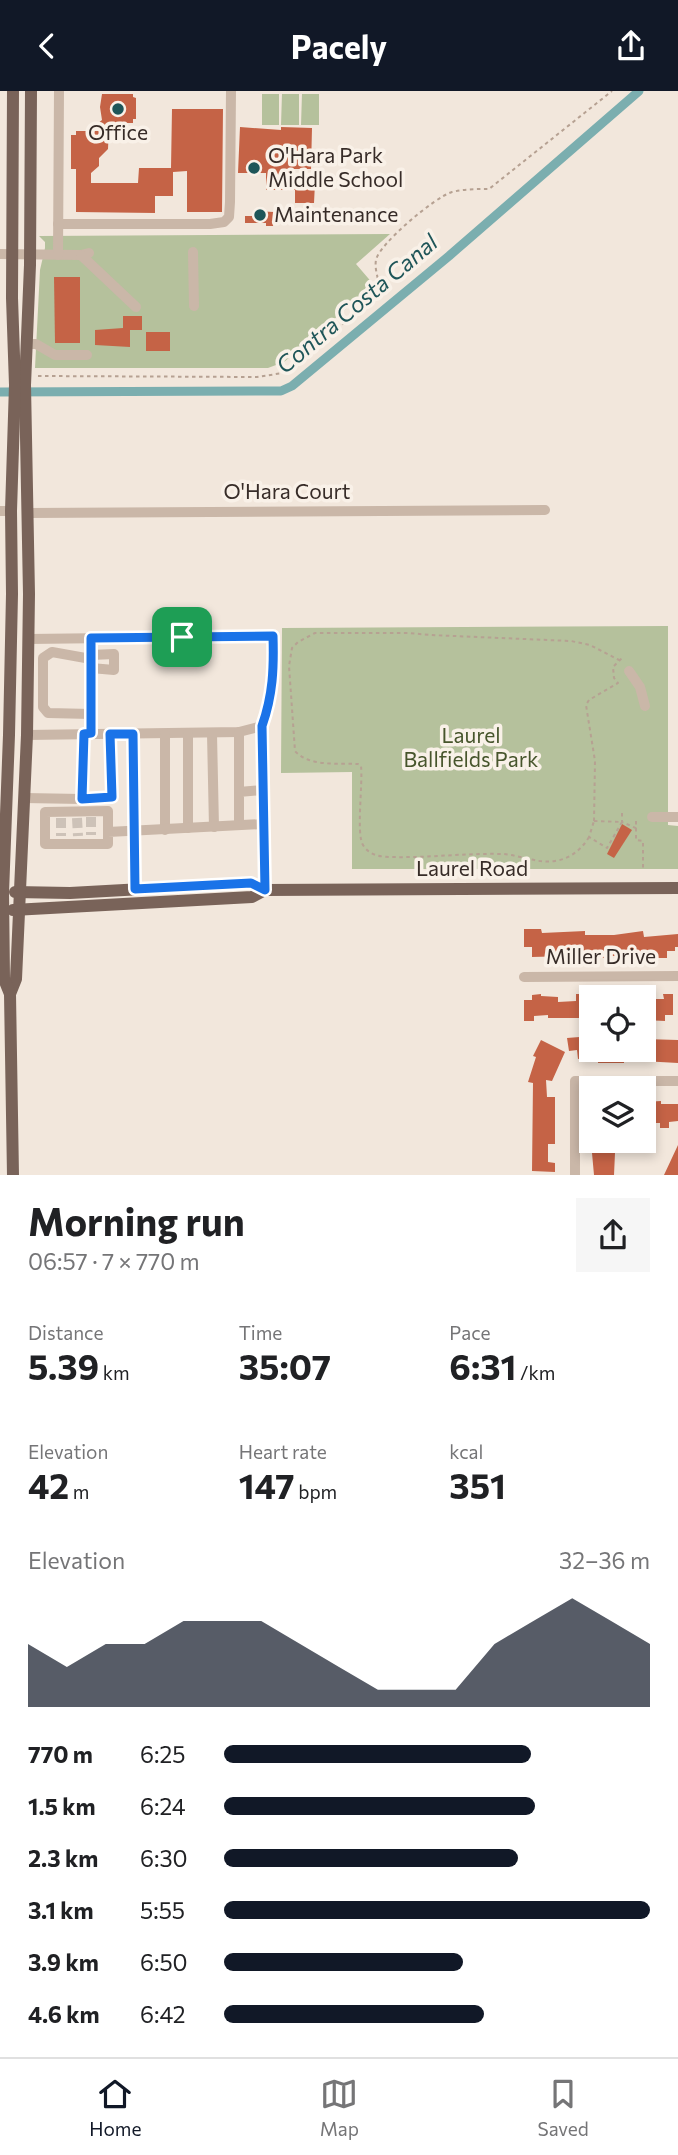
<!DOCTYPE html>
<html lang="en">
<head>
<meta charset="utf-8">
<style>
	body { margin:0; font-family:Commissioner,sans-serif; background:#f6f6f6; color:#202124; height:100vh; display:flex; flex-direction:column; font-size:26px; white-space:nowrap }
	* { box-sizing:border-box; margin:0 }
	p { font-size:23px; color:#757577 }
	.icon { flex:none; width:38px; height:38px; fill:none; stroke:currentColor; stroke-width:2; stroke-linecap:round; stroke-linejoin:round }
	.map { position:relative; height:1084px; overflow:hidden }
	.drawer { display:flex; flex-direction:column; background:#fff; flex:1 }
	.drawer>* { flex:none }
	.controls { position:absolute; left:579px; top:894px; display:grid; gap:14px }
	.controls a { display:grid; place-items:center; width:77px; height:77px; border-radius:0px; background:#fff; box-shadow:0 4px 10px #0003; font-size:35px }
	.pin { position:absolute; display:grid; place-items:center; width:60px; height:60px; color:#fff; margin:-30px; border-radius:14px; box-shadow:0 4px 10px #0006 }
	.round { display:grid; place-items:center; flex:none; width:74px; height:74px; border-radius:0px; background:#f6f6f6 }
	.head { display:flex; align-items:center; justify-content:space-between; height:119px; padding:0 28px }
	h1 { font-size:38px; font-weight:700; line-height:52px }
	.figures { display:grid; grid-template-columns:repeat(3,1fr); gap:10px; height:119px; padding:7px 28px }
	.figures div { display:grid; align-content:center }
	.figures b { font-size:35px; font-weight:700 }
	.figures small { font-size:19px; font-weight:400 }
	.figures p { font-size:19px }
	.chart { height:196px; padding:14px 28px }
	.chart p { display:flex; justify-content:space-between }
	.chart svg { width:100%; height:126px; margin-top:7px; fill:#111827; opacity:.7 }
	ul { padding:0 28px; list-style:none; font-size:23px }
	li { display:grid; grid-template-columns:112px 84px 1fr; align-items:center; height:52px }
	li i { height:18px; border-radius:9px; background:#111827 }
	header { display:flex; justify-content:space-between; align-items:center; height:91px; padding:0 28px; background:#111827; color:#fff; font-size:32px; font-weight:700 }
	.tabs { display:flex; justify-content:space-around; align-items:center; height:98px; border-top:2px solid #e0e0e0; background:#fff; font-size:19px; color:#757577 }
	.tabs a { display:grid; justify-items:center; gap:4px }
	.tabs .current { color:#111827 }
	.map>svg:first-child { display:block }
</style>
</head>
<body>
<header><svg class="icon" aria-label="back" viewBox="0 0 24 24"><path d="M15 5l-7 7 7 7"/></svg>Pacely<svg class="icon" aria-label="share" viewBox="0 0 24 24"><path d="M12 15V3M7 8l5-5 5 5M5 13v7h14v-7"/></svg></header>
<div class="map">
<svg width="678" height="1084" viewBox="0 0 678 1084">
	<rect width="100%" height="100%" fill="#f2e7dc"/>
	<g fill="#b5c19c">
		<rect x="262" y="3" width="17" height="31"/>
		<path d="M282 3H299V34H281Z"/>
		<path d="M302 3H319V34H301Z"/>
		<path d="M390 143 356 173 374 194 284 271 268 277H35L40 179 45 157V151L39 145Z"/>
		<path d="M668 535V734L678 735V778H352V681L281 682 282 537Z"/>
	</g>
	<g fill="none" stroke-linecap="round" stroke-linejoin="round">
		<path stroke="#7baeaf" stroke-width="9" d="M0 301 281 300 292 295 449 165 639 0"/>
	</g>
	<g fill="#c56346">
		<path d="M102 3H133V6L136 7V28H133V32H122V35H109L108 58 99 67V75L91 82V92H138L139 77H171L172 18H223L222 121H187V80L173 81V105H155V122L76 121V78H71V44H76V40H104L97 33 102 29 100 16Z"/>
		<path d="M240 36 281 39V36L312 37 311 78H289V92H315L314 112H295V99H266V82H238Z"/>
		<path d="M255 120 274 121 273 135H266V132H245V125H255Z"/>
		<path d="M54 186H80V252H55Z"/>
		<path d="M123 225H142V239H130V256L95 254V239L123 237Z"/>
		<rect x="146" y="241" width="24" height="19"/>
		<path d="M622 733 632 739 614 767 607 763Z"/>
		<path d="M524 838H541L542 842 585 840V844H614L643 840 644 846 678 843V856H675V860H667V867H642V862H623L624 865H607V867H598V862H578V868H569V865L532 866V856H524Z"/>
		<path d="M541 903V905L558 906V911L576 910V903H585V927H548V924L534 925V930H524V909H532V904Z"/>
		<path d="M663 903H673V924H665V930L644 929V908H664Z"/>
		<path d="M592 945V959H624V972H598V967L591 966 578 968 577 959 569 960 567 947Z"/>
		<path d="M644 948 678 949V972L642 970Z"/>
		<path d="M541 949 565 961 552 990 546 989 547 1006H555V1053H548V1071L555 1072V1081L532 1080 533 992 528 991 536 966 533 965Z"/>
		<path d="M661 1010V1013H678V1030L669 1031V1037H660V1032H644V1011Z"/>
		<path d="M602 1054H621V1062H615L614 1084H594L592 1062H602Z"/>
		<path d="M678 1054V1084H664Z"/>
	</g>
	<g fill="none" stroke-linecap="round" stroke-linejoin="round">
		<g stroke="#cdc2b8" stroke-width="10" stroke-dasharray="10 5" stroke-linecap="butt">
			<path d="M91 726V744"/>
			<path d="M61 727V745"/>
			<path d="M77 727 78 745"/>
		</g>
		<g stroke="#b6a192" stroke-width="2" stroke-dasharray="3.5 3.5" stroke-linecap="butt">
			<path d="M38 285 257 286 283 282 295 275 379 201C380 189 374 180 376 169 379 153 435 106 452 101 464 98 477 98 489 98L612 0"/>
			<path d="M622 722V731L638 738"/>
			<path d="M594 730 595 670 586 614 589 609 618 592 614 587 613 576 622 567"/>
			<path d="M594 730 622 731 607 757 589 746Z"/>
			<path d="M636 730V749L643 750V779"/>
			<path d="M589 746C582 758 570 768 555 770 538 773 520 764 503 763 465 762 428 767 391 766 380 766 369 764 363 754 356 743 363 693 361 675L358 673C338 672 309 676 295 660L289 575 292 557 298 551 315 542H409L430 544 571 550 590 554 619 569"/>
		</g>
		<g stroke="#cab7a8" stroke-width="10">
			<path d="M58 133H210L224 131 229 126 230 111 231 0"/>
			<path d="M193 161 194 215"/>
			<path d="M0 163 81 164 89 162"/>
			<path d="M58 164 59 0"/>
			<path d="M81 164 136 216"/>
			<path d="M27 253H36L55 264H87"/>
			<path d="M0 420H11"/>
			<path d="M28 422 545 419"/>
			<path d="M91 564 114 563V579L91 577"/>
			<path d="M629 580 640 596 645 615"/>
			<path d="M91 623 48 622 43 616V567L52 561 91 568"/>
			<path d="M91 642V547"/>
			<path d="M133 643 135 798"/>
			<path d="M212 643 214 736"/>
			<path d="M27 644 239 641 262 635C273 604 274 578 273 545L28 548"/>
			<path d="M165 644V739"/>
			<path d="M239 701V641"/>
			<path d="M24 707 82 708 84 643"/>
			<path d="M82 708 112 706 110 643"/>
			<path d="M652 726H678"/>
			<path d="M263 731 265 799"/>
			<path d="M239 734V701L262 699"/>
			<path d="M188 737V643"/>
			<path d="M108 741V753H45V721L108 720V741L263 733 262 635"/>
			<path d="M524 886 678 885"/>
			<path d="M575 1084V990H678"/>
		</g>
		<g stroke="#796359" stroke-width="12">
			<path d="M15 801 70 802 251 792 265 799 678 797"/>
			<path d="M13 819 252 806 265 799"/>
			<path d="M10 903 16 888 27 644 29 503 25 294 30 174 31 0"/>
			<path d="M13 1084 10 903 4 888 3 802 9 644 12 503 11 420 15 294 12 207 13 0"/>
		</g>
	</g>
	<g fill="none" stroke-linecap="round" stroke-linejoin="round">
		<g stroke="#fff" stroke-width="14">
			<path id="route" d="M273 545C274 577 273 604 262 635L265 799 251 792 135 798 133 643H110L112 706 82 708 84 643 91 642V547Z"/>
		</g>
		<use href="#route" stroke="#1a73e8" stroke-width="9"/>
	</g>
	<g fill="#1e5558" stroke="#f9f1e8" stroke-width="2.5">
		<circle cx="118" cy="18" r="7"/>
		<circle cx="254" cy="77" r="7"/>
		<circle cx="260" cy="124" r="7"/>
	</g>
	<g text-anchor="middle" stroke-width="7" stroke-linejoin="round" paint-order="stroke">
		<g font-size="21" fill="#372c28" stroke="#f9f1e8" text-anchor="start">
			<text x="118" y="49" text-anchor="middle">Office</text>
			<text x="268" y="72">O'Hara Park<tspan x="268" dy="24">Middle School</tspan></text>
			<text x="274" y="131">Maintenance</text>
		</g>
		<g font-size="21" fill="#372c28" stroke="#f9f1e8">
			<text x="287" y="408">O'Hara Court</text>
			<text x="472" y="785">Laurel Road</text>
			<text x="601" y="873">Miller Drive</text>
		</g>
		<g font-size="21" fill="#47552c" stroke="#f9f1e8">
			<text x="471" y="652">Laurel<tspan x="471" dy="24">Ballfields Park</tspan></text>
		</g>
		<g font-size="23" font-style="italic" fill="#1e5558" stroke="#f9f1e8">
			<text transform="translate(357 213) rotate(-40)" y="8">Contra Costa Canal</text>
		</g>
	</g>
</svg>
<div class="controls">
<a><svg class="icon" aria-label="locate" viewBox="0 0 24 24"><circle cx="12" cy="12" r="6"/><path d="M12 2v4M12 18v4M2 12h4M18 12h4"/></svg></a>
<a><svg class="icon" aria-label="layers" viewBox="0 0 24 24"><path d="M12 4l9 5-9 5-9-5zM3 14l9 5 9-5"/></svg></a>
</div>
<div class="pin" style="left:182px;top:546px;background:#1e9e55"><svg class="icon" aria-label="arrive" viewBox="0 0 24 24"><path d="M6 21V4h12l-3 4 3 4H6"/></svg></div>
</div>
<section class="drawer">
<div class="head"><div><h1>Morning run</h1><p>06:57 · 7 × 770 m</p></div><a class="round"><svg class="icon" aria-label="share" viewBox="0 0 24 24"><path d="M12 15V3M7 8l5-5 5 5M5 13v7h14v-7"/></svg></a></div>
<div class="figures">
<div><p>Distance</p><b>5.39<small> km</small></b></div>
<div><p>Time</p><b>35:07</b></div>
<div><p>Pace</p><b>6:31<small> /km</small></b></div>
</div>
<div class="figures">
<div><p>Elevation</p><b>42<small> m</small></b></div>
<div><p>Heart rate</p><b>147<small> bpm</small></b></div>
<div><p>kcal</p><b>351</b></div>
</div>
<div class="chart"><p><span>Elevation</span>32–36 m</p>
<svg viewBox="0 0 160 44" preserveAspectRatio="none"><path d="M0 44V22L10 30L20 22L30 22L40 14L50 14L60 14L70 22L80 30L90 38L100 38L110 38L120 22L130 14L140 6L150 14L160 22V44z"/></svg>
</div>
<ul>
<li><b>770 m</b>6:25<i style="width:72%"></i></li>
<li><b>1.5 km</b>6:24<i style="width:73%"></i></li>
<li><b>2.3 km</b>6:30<i style="width:69%"></i></li>
<li><b>3.1 km</b>5:55<i style="width:100%"></i></li>
<li><b>3.9 km</b>6:50<i style="width:56%"></i></li>
<li><b>4.6 km</b>6:42<i style="width:61%"></i></li>
</ul>
</section>
<nav class="tabs">
<a class="current"><svg class="icon" aria-label="home" viewBox="0 0 24 24"><path d="M3 11l9-7 9 7M6 9v11h12V9"/></svg>Home</a>
<a><svg class="icon" aria-label="map" viewBox="0 0 24 24"><path d="M3 6l6-2 6 2 6-2v14l-6 2-6-2-6 2zM9 4v14M15 6v14"/></svg>Map</a>
<a><svg class="icon" aria-label="saved" viewBox="0 0 24 24"><path d="M7 4h10v16l-5-4-5 4z"/></svg>Saved</a>
</nav>
</body>
</html>
